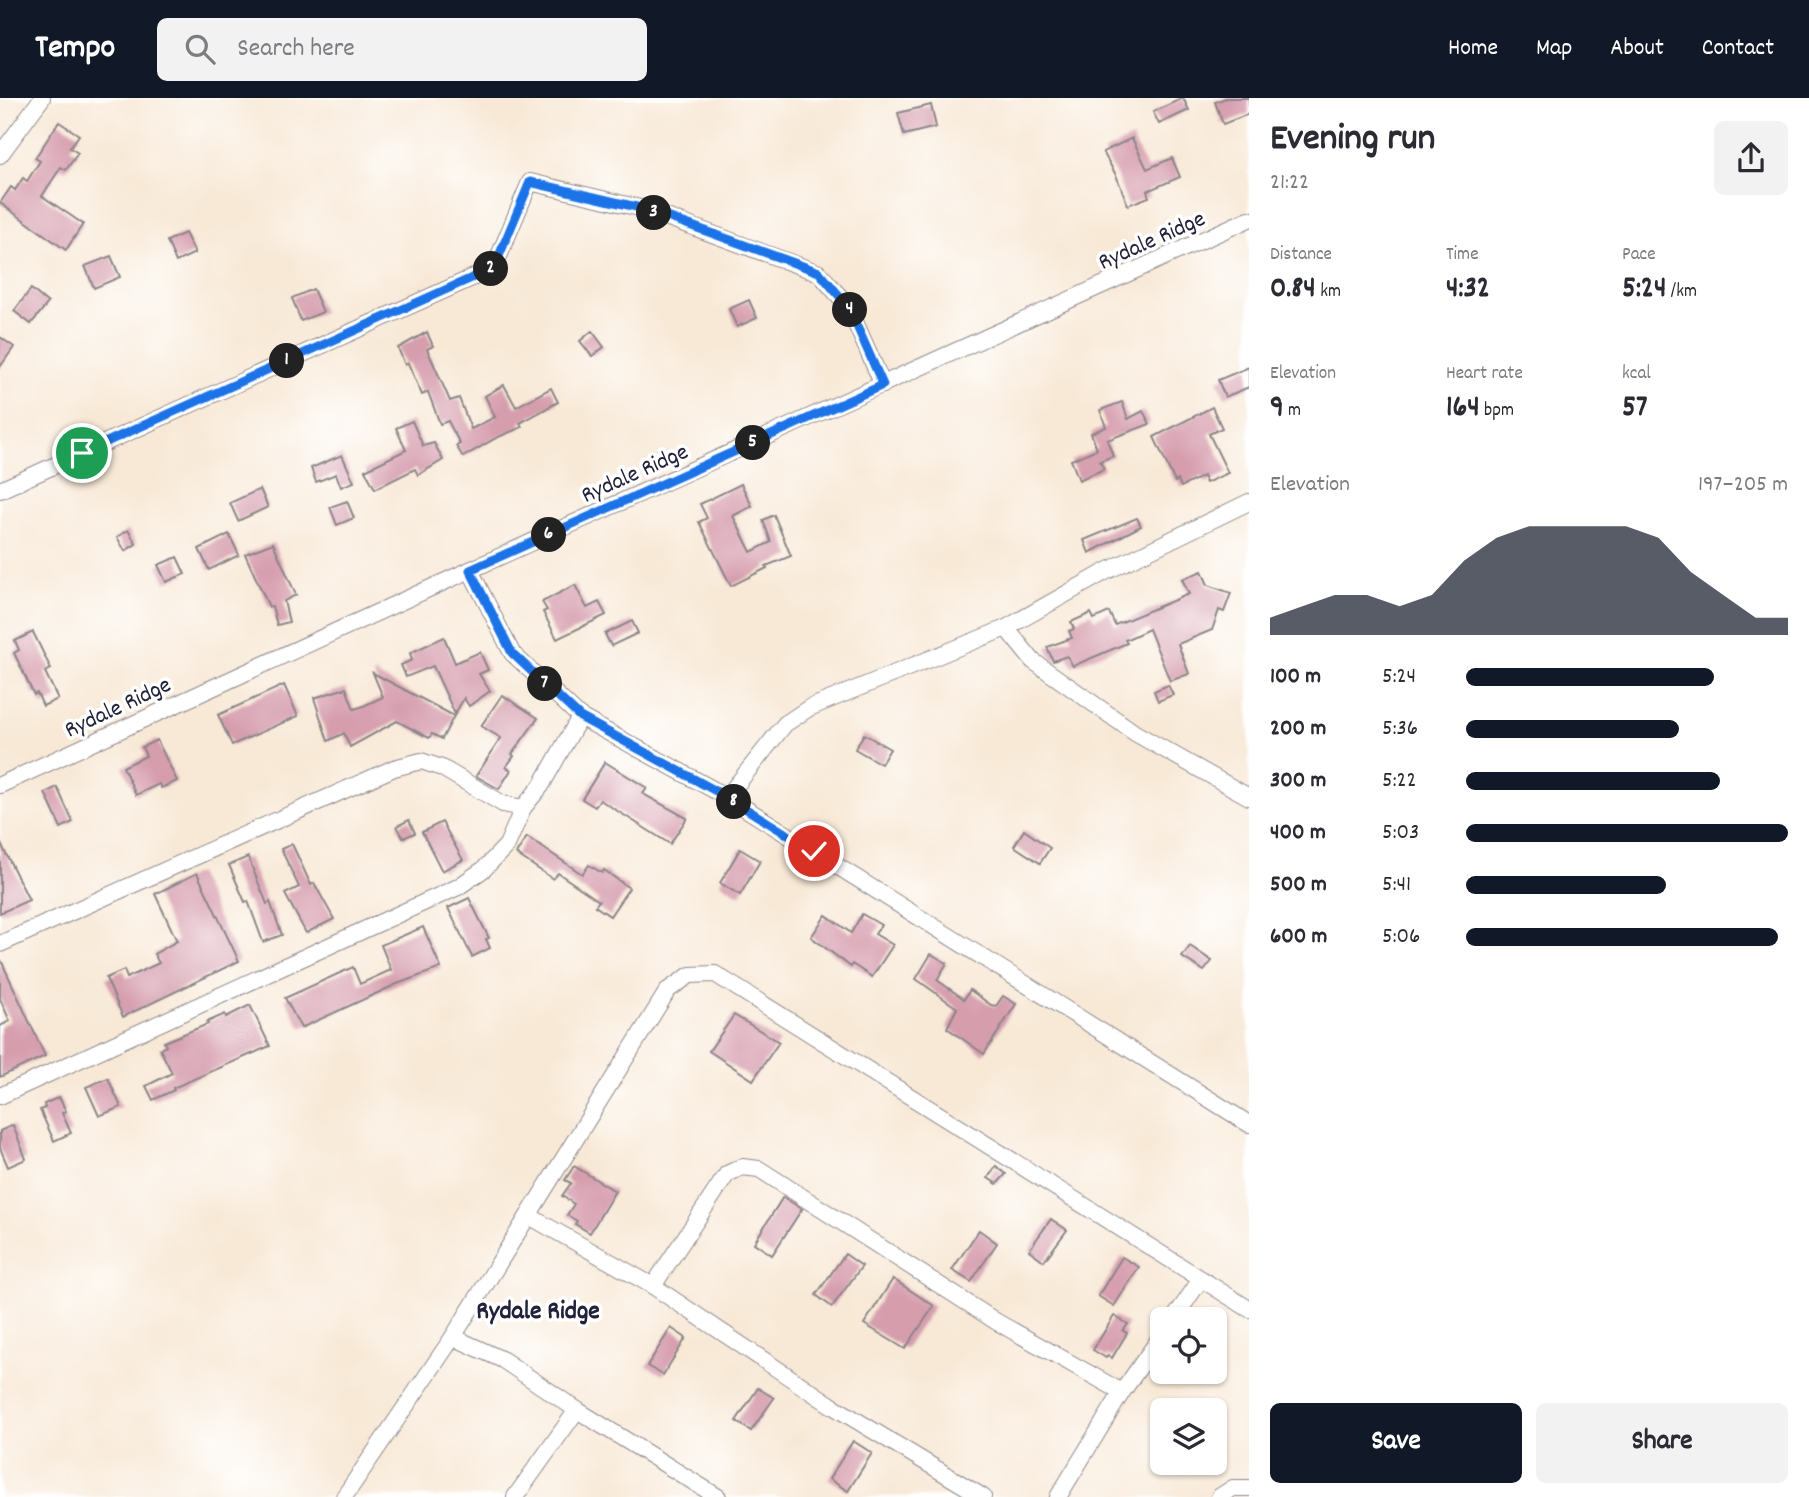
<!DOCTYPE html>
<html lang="en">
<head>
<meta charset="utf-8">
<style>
	body { margin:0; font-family:Dekko,sans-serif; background:#f2f2f3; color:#2b2b33; height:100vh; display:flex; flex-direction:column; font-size:26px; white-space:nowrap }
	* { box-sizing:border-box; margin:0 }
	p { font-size:23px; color:#7c7c81 }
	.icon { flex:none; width:38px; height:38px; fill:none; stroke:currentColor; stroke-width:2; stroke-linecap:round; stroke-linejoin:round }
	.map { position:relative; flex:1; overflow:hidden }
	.side { display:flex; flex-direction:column; background:#fff; width:560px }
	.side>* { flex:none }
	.fabs { position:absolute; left:1150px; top:1209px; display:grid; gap:14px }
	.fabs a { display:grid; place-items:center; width:77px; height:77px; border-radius:10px; background:#fff; box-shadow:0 2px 5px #0004; font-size:35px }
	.pin { position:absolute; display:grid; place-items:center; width:60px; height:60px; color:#fff; margin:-30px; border:4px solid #fff; border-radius:50%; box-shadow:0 2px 7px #0007 }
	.km { position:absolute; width:35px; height:35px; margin:-18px; border-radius:50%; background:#222; color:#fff; font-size:19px; line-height:35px; text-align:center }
	.round { display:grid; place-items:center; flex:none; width:74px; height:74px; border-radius:10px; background:#f2f2f3 }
	.summary { display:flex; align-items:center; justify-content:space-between; height:119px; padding:0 21px }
	h1 { font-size:38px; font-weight:700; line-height:52px }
	.metrics { display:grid; grid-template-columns:repeat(3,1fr); gap:10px; height:119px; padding:7px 21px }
	.metrics div { display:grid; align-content:center }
	.metrics b { font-size:30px; font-weight:700 }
	.metrics small { font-size:19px; font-weight:400 }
	.metrics p { font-size:19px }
	.chart { height:196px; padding:14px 21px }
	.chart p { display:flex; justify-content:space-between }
	.chart svg { width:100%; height:126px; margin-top:7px; fill:#111827; opacity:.7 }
	.primary-button { display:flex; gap:14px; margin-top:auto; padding:14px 21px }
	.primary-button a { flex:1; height:80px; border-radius:10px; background:#111827; color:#fff; font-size:28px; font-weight:700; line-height:80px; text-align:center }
	.primary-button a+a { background:#f2f2f3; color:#2b2b33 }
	ul { padding:0 21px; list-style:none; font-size:23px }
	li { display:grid; grid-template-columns:112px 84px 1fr; align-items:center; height:52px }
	li i { height:18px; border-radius:9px; background:#111827 }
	header { display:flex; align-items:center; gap:42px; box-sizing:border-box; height:98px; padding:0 35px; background:#111827; color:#fff }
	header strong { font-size:33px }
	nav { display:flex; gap:38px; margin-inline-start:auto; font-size:24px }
	.search { width:490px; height:63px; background:#f2f2f3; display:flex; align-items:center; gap:18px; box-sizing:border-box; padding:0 24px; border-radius:10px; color:#7c7c81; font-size:26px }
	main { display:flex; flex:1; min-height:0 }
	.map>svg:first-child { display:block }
</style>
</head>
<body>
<header>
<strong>Tempo</strong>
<div class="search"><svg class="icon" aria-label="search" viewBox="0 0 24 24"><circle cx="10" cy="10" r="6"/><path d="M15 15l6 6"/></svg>Search here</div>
<nav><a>Home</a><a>Map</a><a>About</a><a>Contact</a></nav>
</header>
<main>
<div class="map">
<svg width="1249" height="1399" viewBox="0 0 1249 1399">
	<rect width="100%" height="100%" fill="#fff"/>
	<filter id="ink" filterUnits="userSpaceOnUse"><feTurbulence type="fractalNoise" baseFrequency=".0143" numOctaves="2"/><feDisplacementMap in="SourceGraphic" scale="14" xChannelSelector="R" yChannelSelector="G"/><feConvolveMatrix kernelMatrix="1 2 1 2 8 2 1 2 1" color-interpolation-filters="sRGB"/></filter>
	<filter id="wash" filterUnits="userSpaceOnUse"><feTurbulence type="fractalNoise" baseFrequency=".00686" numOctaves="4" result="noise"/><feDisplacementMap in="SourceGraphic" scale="28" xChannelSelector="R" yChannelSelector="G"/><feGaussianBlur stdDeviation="1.57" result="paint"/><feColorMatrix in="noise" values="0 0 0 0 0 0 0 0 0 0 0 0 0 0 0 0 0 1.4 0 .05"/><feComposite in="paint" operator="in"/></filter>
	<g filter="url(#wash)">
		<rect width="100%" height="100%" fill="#f8e9d7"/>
		<g id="blocks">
			<g fill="#d69dad">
				<path d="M1183 0 1189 12 1159 26 1153 14Z"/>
				<path d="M1226 0H1249V16L1223 26 1215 4Z"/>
				<path d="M931 7 936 29 904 37 898 15Z"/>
				<path d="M59 24 79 37 70 50 78 55 66 72 61 69 42 98 83 126 66 152 0 105 11 89 15 92 23 80 27 83 40 63 35 60Z"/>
				<path d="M1132 40 1147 71 1172 60 1180 79 1147 93 1149 99 1128 107 1116 77 1103 54Z"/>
				<path d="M185 135 195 155 176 164 167 143Z"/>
				<path d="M111 158 120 179 94 190 85 168Z"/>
				<path d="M31 191 48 205 31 226 14 213Z"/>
				<path d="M313 191 323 214 301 223 292 200Z"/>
				<path d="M749 202 757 220 737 229 729 211Z"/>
				<path d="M592 233 604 249 592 258 580 243Z"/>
				<path d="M427 234 433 248 427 251 450 303 459 300 471 331 495 319 485 298 504 287 516 309 551 290 558 304 520 325 522 329 496 340 463 359 456 348 460 346 448 323 440 326 428 294 422 297 408 265 405 267 398 250Z"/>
				<path d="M0 239 14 249 0 269Z"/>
				<path d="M1249 269V289L1225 299 1218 282Z"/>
				<path d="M1122 304 1128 321 1143 313 1150 326 1107 342 1113 358 1100 363 1104 371 1079 382 1071 362 1097 351 1091 335 1106 329 1100 312Z"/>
				<path d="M1212 309 1222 330 1209 336 1228 375 1206 385 1203 378 1181 389 1178 382 1175 384 1154 339Z"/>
				<path d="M412 323 423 348 434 345 443 362 418 377 415 371 375 391 365 372 406 352 396 330Z"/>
				<path d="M342 357 354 384 341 389 336 376 316 384 311 370Z"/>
				<path d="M741 386 752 408 733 418 751 454 771 444 763 422 774 417 791 458 766 468 767 470 731 488 699 424 707 420 700 406Z"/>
				<path d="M260 391 268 409 238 423 230 405Z"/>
				<path d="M347 403 354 420 337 427 330 409Z"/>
				<path d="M1137 420 1141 428 1089 455 1084 442Z"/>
				<path d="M128 432 136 446 125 453 117 439Z"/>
				<path d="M229 436 239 457 209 472 199 451Z"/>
				<path d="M273 445 296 497 284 503 289 524 277 527 272 508 269 509 245 456Z"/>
				<path d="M177 459 185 476 166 484 158 467Z"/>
				<path d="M1202 473 1208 487 1231 495 1224 514 1219 512 1212 532 1178 546 1189 576 1170 583 1149 531 1125 542 1127 545 1073 568 1067 558 1053 563 1047 549 1072 540 1069 533 1074 531 1071 524 1091 515 1094 521 1109 514 1115 527 1189 496 1182 481Z"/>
				<path d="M575 487 587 510 599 504 606 517 557 541 543 514 547 512 542 504Z"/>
				<path d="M632 523 638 535 611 548 605 536Z"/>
				<path d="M33 534 51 571 45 574 58 601 43 608 37 595 34 597 14 555 19 552 15 543Z"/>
				<path d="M444 539 455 565 480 554 488 572 479 576 490 593 469 608 464 600 455 616 433 568 406 579 401 567 412 562 410 555Z"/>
				<path d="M373 575 454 618 442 641 432 636 429 640 397 623 350 649 344 635 328 643 314 600 346 590 354 611 361 609 383 599Z"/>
				<path d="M284 587 298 618 232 647 218 617Z"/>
				<path d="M1168 587 1173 597 1158 603 1154 593Z"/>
				<path d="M502 597 538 620 512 656 514 658 506 669 511 672 499 691 476 678 501 640 481 628Z"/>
				<path d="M864 636 890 651 881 666 855 651Z"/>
				<path d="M157 642 177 683 161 690 159 686 136 697 123 669 146 658 142 649Z"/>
				<path d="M605 664 647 690 643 696 687 720 670 746 600 702 595 709 582 701Z"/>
				<path d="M57 689 73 724 61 730 45 695Z"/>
				<path d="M409 722 415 735 403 740 397 728Z"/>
				<path d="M442 724 463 762 442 773 422 734Z"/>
				<path d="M1024 732 1050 750 1040 765 1014 748Z"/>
				<path d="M527 739 582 776 589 767 602 775 604 772 629 790 610 818 595 808 599 803 558 775 553 781 516 756Z"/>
				<path d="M0 744 29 802 0 815Z"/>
				<path d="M292 746 311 787 314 785 334 821 306 835 285 796 299 789 281 751Z"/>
				<path d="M740 751 760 763 740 797 720 785Z"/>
				<path d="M248 759 267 806 270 804 282 837 263 844 248 803 245 804 229 767Z"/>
				<path d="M197 775 239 863 123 919 106 880 124 872 127 880 159 865 154 856 177 843 155 796Z"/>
				<path d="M469 800 489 840 486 841 490 850 472 859 448 810Z"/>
				<path d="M862 816 881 827 875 836 893 847 872 879 852 866 851 869 811 839 826 817 851 835Z"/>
				<path d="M423 829 441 870 397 886 301 930 285 900 353 869 360 886 391 872 381 847Z"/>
				<path d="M1190 848 1212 863 1204 873 1182 859Z"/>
				<path d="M931 856 947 865 937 882 964 901 970 892 991 907 996 908 1003 898 1016 906 984 956 947 930 957 910 916 881Z"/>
				<path d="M0 860 45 958 0 979V928L10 923 0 901Z"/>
				<path d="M250 907 270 948 173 990 174 992 153 1002 146 988 172 975 160 951 166 948 164 944 208 926 207 924 225 916 226 919Z"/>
				<path d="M734 917 779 944 753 982 709 953Z"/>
				<path d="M108 980 121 1009 99 1018 86 989Z"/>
				<path d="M59 999 66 1013 62 1015 71 1035 54 1043 40 1012 45 1010 44 1006Z"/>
				<path d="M13 1027 26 1061 8 1069 0 1050V1033Z"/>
				<path d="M574 1068 615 1093 590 1135 575 1126 577 1123 567 1117 574 1106 562 1098 571 1085 565 1082Z"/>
				<path d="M996 1068 1006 1076 997 1086 988 1080Z"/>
				<path d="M783 1099 802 1111 772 1157 754 1145Z"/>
				<path d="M1051 1121 1067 1132 1044 1163 1029 1152Z"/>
				<path d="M979 1132 997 1145 971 1184 952 1172Z"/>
				<path d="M845 1156 862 1168 832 1209 816 1197Z"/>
				<path d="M1122 1159 1139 1169 1114 1208 1098 1198Z"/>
				<path d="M893 1181 934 1208 905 1251 864 1226Z"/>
				<path d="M1114 1218 1128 1226 1123 1233 1127 1235 1112 1260 1108 1257 1106 1260 1093 1252Z"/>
				<path d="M671 1230 686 1240 663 1277 647 1268Z"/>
				<path d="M758 1290 774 1300 751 1333 736 1323Z"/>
				<path d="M853 1343 872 1355 848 1393 829 1381Z"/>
			</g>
		</g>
	</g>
	<g filter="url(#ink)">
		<use href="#blocks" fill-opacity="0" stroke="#8d8689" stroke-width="2"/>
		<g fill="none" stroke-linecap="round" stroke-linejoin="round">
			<g stroke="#8d8689" stroke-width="18">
				<g id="minor">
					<path d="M0 57 42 0"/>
					<path d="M0 392 494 170 530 84 644 111 819 175 848 208 883 287"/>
					<path d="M470 472 512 555 580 619 727 699 1249 1026"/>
					<path d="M1006 530 1033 563 1135 635 1249 699"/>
					<path d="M0 687 470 472 1249 121"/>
					<path d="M727 699 785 626 809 610 1006 530 1105 474 1249 404"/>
					<path d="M0 846 394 670 421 663 442 670 503 706 523 710"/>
					<path d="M0 998 458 789 484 771 507 747 523 710 541 688 580 619"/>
					<path d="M529 1118 653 1188 831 1307 983 1399"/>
					<path d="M653 1188 727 1076 742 1069 759 1071 997 1224 1122 1294"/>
					<path d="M1173 1222 1201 1181"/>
					<path d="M453 1239 503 1262 577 1312 718 1399"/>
					<path d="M344 1399 453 1239 668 892 690 877 715 876 1249 1211"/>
					<path d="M515 1399 577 1312"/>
					<path d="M1058 1399 1122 1294 1162 1237"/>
					<path d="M1219 1399 1233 1390H1249"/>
				</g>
			</g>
			<use href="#minor" stroke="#fff" stroke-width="16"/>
		</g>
	</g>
	<g fill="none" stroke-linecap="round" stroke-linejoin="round" filter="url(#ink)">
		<g stroke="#fff" stroke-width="14">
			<path id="route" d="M82 355 494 170 530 84 645 111 819 174 848 208 883 287 470 472 512 555 580 619 727 699 814 753"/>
		</g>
		<use href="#route" stroke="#1a73e8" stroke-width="9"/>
	</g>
	<g text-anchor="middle" stroke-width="7" stroke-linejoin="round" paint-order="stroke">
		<g font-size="24" fill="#22223b" stroke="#fff">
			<text transform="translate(1151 141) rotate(-24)" y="8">Rydale Ridge</text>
			<text transform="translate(634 374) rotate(-24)" y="8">Rydale Ridge</text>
			<text transform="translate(117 608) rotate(-25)" y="8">Rydale Ridge</text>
		</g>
		<g font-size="26" font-weight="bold" fill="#22223b" stroke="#fff">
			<text x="538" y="1220">Rydale Ridge</text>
		</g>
	</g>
</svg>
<div class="fabs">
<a><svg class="icon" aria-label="locate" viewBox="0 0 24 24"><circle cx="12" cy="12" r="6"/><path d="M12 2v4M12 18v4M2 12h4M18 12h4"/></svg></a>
<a><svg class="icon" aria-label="layers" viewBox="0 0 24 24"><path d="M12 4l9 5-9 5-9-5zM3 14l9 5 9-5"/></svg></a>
</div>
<div class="pin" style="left:82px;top:355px;background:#1e9e55"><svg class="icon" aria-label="arrive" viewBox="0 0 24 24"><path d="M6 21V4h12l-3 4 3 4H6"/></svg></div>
<div class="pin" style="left:814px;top:753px;background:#d93025"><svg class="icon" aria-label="check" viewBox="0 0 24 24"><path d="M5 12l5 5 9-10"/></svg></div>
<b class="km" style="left:287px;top:263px">1</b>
<b class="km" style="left:491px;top:171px">2</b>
<b class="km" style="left:654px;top:115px">3</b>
<b class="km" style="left:850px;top:212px">4</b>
<b class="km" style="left:753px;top:345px">5</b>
<b class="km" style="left:549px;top:437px">6</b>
<b class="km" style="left:545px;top:586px">7</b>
<b class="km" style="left:734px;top:704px">8</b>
</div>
<section class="side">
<div class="summary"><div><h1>Evening run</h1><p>21:22</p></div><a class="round"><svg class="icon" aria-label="share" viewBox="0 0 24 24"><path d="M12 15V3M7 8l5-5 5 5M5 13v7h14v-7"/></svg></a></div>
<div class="metrics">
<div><p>Distance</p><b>0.84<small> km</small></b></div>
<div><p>Time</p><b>4:32</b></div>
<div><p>Pace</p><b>5:24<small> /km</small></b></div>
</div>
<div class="metrics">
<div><p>Elevation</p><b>9<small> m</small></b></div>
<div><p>Heart rate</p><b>164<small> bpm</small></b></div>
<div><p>kcal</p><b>57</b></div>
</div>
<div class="chart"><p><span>Elevation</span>197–205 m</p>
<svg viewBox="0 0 160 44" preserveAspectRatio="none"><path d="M0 44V38L10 34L20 30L30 30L40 34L50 30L60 18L70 10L80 6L90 6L100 6L110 6L120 10L130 22L140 30L150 38L160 38V44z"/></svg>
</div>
<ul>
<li><b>100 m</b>5:24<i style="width:77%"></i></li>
<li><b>200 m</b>5:36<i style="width:66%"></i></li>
<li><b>300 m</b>5:22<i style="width:79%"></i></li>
<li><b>400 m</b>5:03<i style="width:100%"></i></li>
<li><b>500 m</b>5:41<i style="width:62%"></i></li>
<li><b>600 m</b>5:06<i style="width:97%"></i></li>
</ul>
<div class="primary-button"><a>Save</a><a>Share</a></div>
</section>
</main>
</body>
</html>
